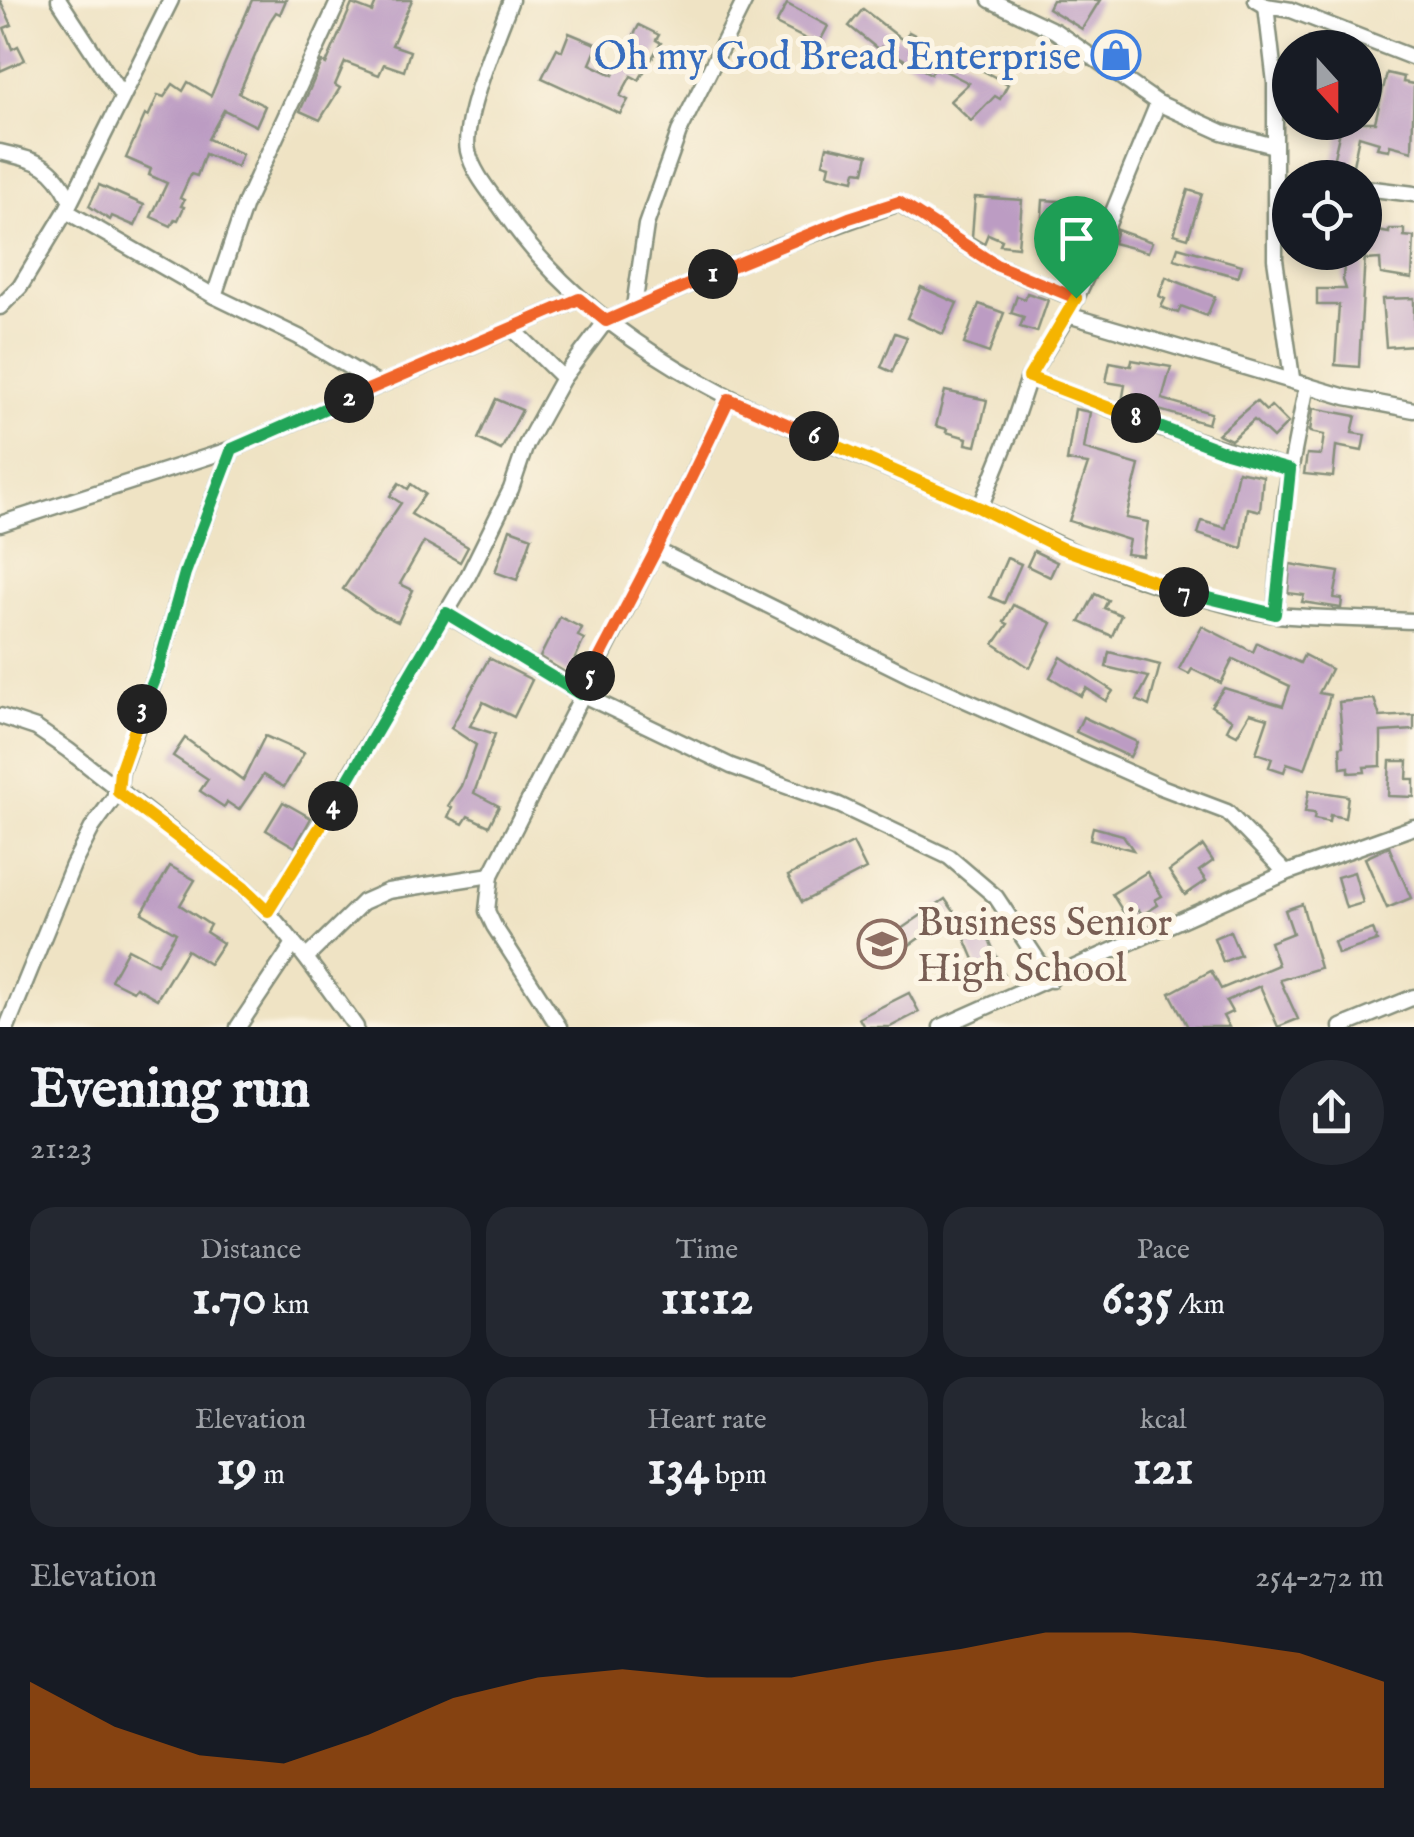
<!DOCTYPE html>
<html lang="en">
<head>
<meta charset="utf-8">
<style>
	body { margin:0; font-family:"IM FELL English",serif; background:#242831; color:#f1f3f6; height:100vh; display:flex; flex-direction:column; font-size:38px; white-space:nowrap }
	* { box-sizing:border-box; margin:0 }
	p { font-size:32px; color:#9ea1a6 }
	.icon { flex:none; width:55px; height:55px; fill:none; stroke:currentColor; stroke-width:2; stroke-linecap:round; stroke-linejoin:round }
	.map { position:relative; height:1027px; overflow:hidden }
	.drawer { display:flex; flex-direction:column; background:#171b24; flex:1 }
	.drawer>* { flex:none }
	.needle { width:65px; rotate:159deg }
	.buttons { position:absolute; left:1272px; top:30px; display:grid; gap:20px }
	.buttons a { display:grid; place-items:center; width:110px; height:110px; border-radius:50%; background:#171b24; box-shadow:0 5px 15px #0003; font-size:50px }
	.pin { position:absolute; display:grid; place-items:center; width:85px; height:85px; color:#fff; margin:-102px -42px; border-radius:50% 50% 50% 0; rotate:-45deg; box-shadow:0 0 10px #0007 }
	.pin .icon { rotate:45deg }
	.km { position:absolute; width:50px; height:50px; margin:-25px; border-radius:50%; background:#222; color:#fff; font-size:28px; line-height:50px; text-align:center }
	.round { display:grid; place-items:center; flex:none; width:105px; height:105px; border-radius:52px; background:#242831 }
	.summary { display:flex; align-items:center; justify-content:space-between; height:170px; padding:0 30px }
	h1 { font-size:55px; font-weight:700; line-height:75px }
	.figures { display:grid; grid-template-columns:repeat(3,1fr); gap:15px; height:170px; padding:10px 30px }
	.figures div { display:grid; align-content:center; border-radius:25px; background:#242831; text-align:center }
	.figures b { font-size:50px; font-weight:700 }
	.figures small { font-size:28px; font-weight:400 }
	.figures p { font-size:28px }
	.chart { height:280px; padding:20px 30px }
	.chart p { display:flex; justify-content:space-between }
	.chart svg { width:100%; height:180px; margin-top:10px; fill:#b45309; opacity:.7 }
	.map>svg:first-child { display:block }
</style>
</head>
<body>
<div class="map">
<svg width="1414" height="1027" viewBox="0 0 1414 1027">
	<rect width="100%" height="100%" fill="#fcf5e5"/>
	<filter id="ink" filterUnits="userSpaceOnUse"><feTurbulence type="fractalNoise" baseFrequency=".01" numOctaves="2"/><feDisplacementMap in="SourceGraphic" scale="20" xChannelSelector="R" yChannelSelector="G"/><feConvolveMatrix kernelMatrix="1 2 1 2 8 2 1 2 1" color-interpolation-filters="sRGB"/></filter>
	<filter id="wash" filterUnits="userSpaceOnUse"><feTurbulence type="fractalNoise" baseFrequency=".0048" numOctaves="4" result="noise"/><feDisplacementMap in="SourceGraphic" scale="40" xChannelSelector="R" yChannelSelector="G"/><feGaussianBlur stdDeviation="2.25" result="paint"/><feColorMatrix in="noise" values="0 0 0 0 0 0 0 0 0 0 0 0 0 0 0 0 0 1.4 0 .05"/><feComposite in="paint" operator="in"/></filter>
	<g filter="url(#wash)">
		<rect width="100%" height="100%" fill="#efe3c4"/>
		<g id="blocks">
			<g fill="#bc9cc3">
				<path d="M0 0 12 25 4 28 12 49 18 46 25 60 0 71Z"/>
				<path d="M252 0H286L280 14 276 12 270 21 239 93 265 106 256 126 224 110 208 139 242 154 237 167 205 154 197 176 191 174 180 198 184 200 181 206 184 207 178 220 175 219 171 226 151 217 167 183 149 175 151 169 126 158 145 115 148 117 158 95 164 97 173 84 183 91 188 82 211 96Z"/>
				<path d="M377 0H412L392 45 410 51 404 71 384 64 379 75 345 62 335 85 340 88 320 120 300 111 322 62 326 64 352 4 372 12Z"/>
				<path d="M1052 0H1100L1082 29 1048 8Z"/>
				<path d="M787 4 828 26 818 45 776 24Z"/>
				<path d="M863 9 904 41 909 32 1008 84 1000 99 995 96 971 121 950 101 969 83 935 66 931 74 881 47 879 50 849 26Z"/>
				<path d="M639 25 659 35 656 40 661 43 639 80 631 76 620 96 628 100 620 114 542 78 557 48 562 51 569 33 598 45 590 64 613 75Z"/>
				<path d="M1387 73 1404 77 1403 82 1414 84 1412 151 1390 145 1389 150 1377 148 1379 142 1359 136 1352 170 1332 166 1342 122H1375Z"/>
				<path d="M827 146 868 155 864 172 856 171 854 180 828 174 830 165 823 163Z"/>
				<path d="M99 185 144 205 135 226 112 216 110 220 89 206Z"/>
				<path d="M1188 190 1202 194 1188 238 1174 234Z"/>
				<path d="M975 197 1022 200 1018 247 1000 245 1002 240 988 234 984 244 972 237Z"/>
				<path d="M1043 200 1091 203 1089 232 1041 230Z"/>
				<path d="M1365 229 1389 233V229H1404V236L1414 237 1412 279 1381 274 1380 259 1365 260Z"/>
				<path d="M1117 230 1152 242 1148 252 1113 243Z"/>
				<path d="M1178 247 1242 265 1238 277 1174 259Z"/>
				<path d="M1338 252H1365L1359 367 1335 365 1339 305H1317V289H1346L1343 280 1344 264H1337Z"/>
				<path d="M1166 277 1215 297 1207 316 1181 306 1178 313 1161 307 1165 299 1159 296Z"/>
				<path d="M921 287 957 303 943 334 907 318Z"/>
				<path d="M1027 293 1048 300 1037 332 1020 327 1024 317 1011 313 1017 296 1025 299Z"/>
				<path d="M1414 298V345L1386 347 1382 299Z"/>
				<path d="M979 304 1004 313 989 353 964 344Z"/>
				<path d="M895 333 907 337 892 372 881 367Z"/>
				<path d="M1132 360 1171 367 1162 399 1211 413 1208 424 1152 408 1151 412 1145 411 1122 402 1125 385 1106 382 1110 362 1131 366Z"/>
				<path d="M945 391 987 400 976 446 966 444 967 438 946 432 947 429 936 426Z"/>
				<path d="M496 399 522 410 501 450 478 439Z"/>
				<path d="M1256 401 1266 411 1271 406 1288 423 1273 438 1254 420 1231 440 1218 434Z"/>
				<path d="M1313 408 1356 416 1352 433 1365 435 1362 451 1336 446 1333 477 1304 474 1307 454 1321 455 1324 435 1310 432Z"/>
				<path d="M1075 409 1090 412 1084 449 1139 465 1126 518 1148 522 1143 556 1126 554 1129 540 1069 521 1088 464 1067 461Z"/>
				<path d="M1238 471 1263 476 1260 511 1248 508 1242 548 1198 534 1202 521 1226 528Z"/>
				<path d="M399 483 408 489 411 484 425 494 411 514 468 547 460 562 424 542 400 584 413 590 398 622 374 611 343 589 401 503 390 496Z"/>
				<path d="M510 529 532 537 517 580 495 572Z"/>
				<path d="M1034 551 1057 562 1050 577 1027 566Z"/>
				<path d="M1007 558 1021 564 1004 603 990 597Z"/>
				<path d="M1290 564 1339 572 1334 598 1342 599 1341 608 1302 602 1304 595 1288 593Z"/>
				<path d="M1095 594 1108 600 1104 608 1121 615 1112 636 1080 622Z"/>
				<path d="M1013 605 1052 623 1030 668 994 644 1008 624 1004 622Z"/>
				<path d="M560 617 582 628 578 636 584 639 568 674 540 657Z"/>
				<path d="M1202 626 1253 652 1257 643 1300 663 1304 655 1331 669 1319 693 1330 695 1328 703 1305 769 1287 763 1284 772 1269 767 1272 758 1256 753 1268 718 1250 713 1237 735 1227 730 1232 720 1211 706 1224 688 1283 706 1290 686 1233 659 1221 683 1192 669 1189 674 1179 669Z"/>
				<path d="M1109 652 1160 665 1149 706 1137 700 1149 677 1106 667Z"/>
				<path d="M1061 657 1113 691 1106 701 1086 688 1081 696 1050 677Z"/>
				<path d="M489 658 532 680 514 717 483 702 470 726 495 734 474 793 499 806 489 826 468 816 463 824 448 817 452 808 448 806 461 786 476 745 451 728Z"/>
				<path d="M1374 699 1380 717 1414 715V730L1381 732V766L1364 767 1365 772 1349 773V767L1341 768 1340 747 1343 746 1339 702Z"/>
				<path d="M1083 717 1137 742 1130 757 1076 732Z"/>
				<path d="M265 736 304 753 284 787 263 775 239 810 227 802 224 807 200 791 208 779 173 756 185 738 243 780Z"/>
				<path d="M1390 761H1408L1407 779H1414V797L1388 796Z"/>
				<path d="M1309 790 1348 796 1345 818 1330 815 1329 822 1314 819 1315 813 1305 812Z"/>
				<path d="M283 802 311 818 295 847 266 830Z"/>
				<path d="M1093 827 1123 835 1133 850 1090 839Z"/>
				<path d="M853 843 866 869 802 902 788 876Z"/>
				<path d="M1203 846 1213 861 1199 871 1206 881 1185 895 1169 871Z"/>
				<path d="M1389 847 1411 898 1387 908 1365 858Z"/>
				<path d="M170 866 195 880 180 905 210 925 206 932 223 943 209 964 187 950 157 999 136 987 133 991 111 980 128 949 157 964 176 933 142 913Z"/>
				<path d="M1147 872 1162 896 1155 900 1158 905 1142 915 1139 910 1127 918 1112 894Z"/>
				<path d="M1354 872 1363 903 1346 908 1337 877Z"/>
				<path d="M945 899 955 913 908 946 898 931Z"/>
				<path d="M1302 904 1320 968 1280 980 1298 1019 1278 1027 1260 986 1226 1001 1232 1012 1223 1016 1229 1027H1188L1170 993 1211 971 1221 989 1278 965 1270 942 1293 933 1285 910Z"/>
				<path d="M981 921 1004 974 984 983 961 929Z"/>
				<path d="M1373 929 1377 941 1338 954 1334 942Z"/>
				<path d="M1230 931 1240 955 1223 962 1214 938Z"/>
				<path d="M909 993 919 1012 890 1027H864L859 1018Z"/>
			</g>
		</g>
	</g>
	<g filter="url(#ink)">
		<use href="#blocks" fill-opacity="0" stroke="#87907c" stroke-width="2.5"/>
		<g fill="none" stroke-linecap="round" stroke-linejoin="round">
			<g stroke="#87907c" stroke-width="19">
				<g id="street">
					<path d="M59 0 122 96"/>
					<path d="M171 0 66 211 214 296 299 337 379 385"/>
					<path d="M511 0C499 32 461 120 468 151 473 173 490 192 502 209 610 370 805 431 974 505 1040 534 1105 572 1176 590 1209 599 1244 611 1278 615 1323 619 1369 619 1414 621"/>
					<path d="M990 0 1055 31 1158 103 1222 132 1274 146"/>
					<path d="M1256 0 1266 6 1291 10 1414 58"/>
					<path d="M1266 6 1275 83V259L1292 378"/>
					<path d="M0 152C37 161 52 163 70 199"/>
					<path d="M1365 188 1414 194"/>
					<path d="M214 296 245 204 339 0"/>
					<path d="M0 307 20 287 66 211"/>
					<path d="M634 307 646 225 679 132 745 0"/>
					<path d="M1068 315 1346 397 1414 410"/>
					<path d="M512 328 563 378"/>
					<path d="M1029 377 1068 315 1087 275 1158 103"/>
					<path d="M980 508 1011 431 1029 377 1162 429 1290 470"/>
					<path d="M0 524 232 449 579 299"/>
					<path d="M656 550 909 675 1161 787 1227 812 1286 873"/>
					<path d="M445 613 581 694 731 766 839 805 949 857 996 897 1051 980"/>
					<path d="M1275 614 1286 492 1307 385"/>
					<path d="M0 716 36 728 68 750 244 888C287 929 322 979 356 1027"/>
					<path d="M269 911 468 576 511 489 526 445 563 378 606 321 776 247 899 203 996 265 1076 299"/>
					<path d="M307 957 363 902 388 891 491 875"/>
					<path d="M7 1027 73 865 92 828 118 792 121 771 158 669 185 573 232 449"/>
					<path d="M238 1027 293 945"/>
					<path d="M559 1027 494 926 487 911 491 875 656 550 729 399"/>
					<path d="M941 1027 1286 873 1414 827"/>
					<path d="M1341 1027 1414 997"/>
				</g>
			</g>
			<use href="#street" stroke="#fff" stroke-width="14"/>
		</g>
	</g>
	<g fill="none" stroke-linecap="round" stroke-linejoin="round" filter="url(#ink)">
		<g stroke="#fff" stroke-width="20">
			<path id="split-1" d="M713 274 849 218 899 202 996 265 1076 298"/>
		</g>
		<g stroke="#fff" stroke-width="20">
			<path id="split-2" d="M349 398 579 299 606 321 713 274"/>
		</g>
		<g stroke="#fff" stroke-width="20">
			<path id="split-3" d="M142 709 158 670 185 573 232 449 349 398"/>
		</g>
		<g stroke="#fff" stroke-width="20">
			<path id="split-4" d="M142 709 120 771 118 792 244 888 268 911 333 806"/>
		</g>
		<g stroke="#fff" stroke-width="20">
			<path id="split-5" d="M333 806 446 613 580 694 590 676"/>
		</g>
		<g stroke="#fff" stroke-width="20">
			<path id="split-6" d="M590 676 656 550 729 399 814 436"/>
		</g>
		<g stroke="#fff" stroke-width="20">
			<path id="split-7" d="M814 436 980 508 1061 548 1184 592"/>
		</g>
		<g stroke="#fff" stroke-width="20">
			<path id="split-8" d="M1136 418 1226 452 1290 470 1275 614 1184 592"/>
		</g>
		<g stroke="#fff" stroke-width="20">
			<path id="split-9" d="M1076 298 1029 377 1136 418"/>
		</g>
		<use href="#split-1" stroke="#f0652b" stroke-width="12"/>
		<use href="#split-2" stroke="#f0652b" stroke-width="12"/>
		<use href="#split-3" stroke="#22a559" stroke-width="12"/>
		<use href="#split-4" stroke="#f5b400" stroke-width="12"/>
		<use href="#split-5" stroke="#22a559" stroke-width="12"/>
		<use href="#split-6" stroke="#f0652b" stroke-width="12"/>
		<use href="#split-7" stroke="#f5b400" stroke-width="12"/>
		<use href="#split-8" stroke="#22a559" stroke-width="12"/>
		<use href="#split-9" stroke="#f5b400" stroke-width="12"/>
	</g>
	<defs>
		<g id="shop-ring" transform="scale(2.5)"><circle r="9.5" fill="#fcf5e5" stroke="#3f7fe0" stroke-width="1.5"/><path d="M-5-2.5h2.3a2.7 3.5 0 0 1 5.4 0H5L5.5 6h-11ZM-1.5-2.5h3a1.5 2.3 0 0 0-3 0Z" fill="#3f7fe0"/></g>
		<g id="school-ring" transform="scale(2.5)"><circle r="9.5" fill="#fcf5e5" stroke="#8d6e63" stroke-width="1.5"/><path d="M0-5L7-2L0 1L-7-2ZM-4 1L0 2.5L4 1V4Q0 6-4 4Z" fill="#8d6e63"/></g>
	</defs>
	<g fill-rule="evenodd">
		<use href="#shop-ring" x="1116" y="55"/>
		<use href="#school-ring" x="882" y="944"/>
	</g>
	<g text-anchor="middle" stroke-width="10" stroke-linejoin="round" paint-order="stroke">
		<g font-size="40" fill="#366cbe" stroke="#fcf5e5" text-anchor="end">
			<text x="1081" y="69">Oh my God Bread Enterprise</text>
		</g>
		<g font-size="40" fill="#785e54" stroke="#fcf5e5" text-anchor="start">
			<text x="917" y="935">Business Senior<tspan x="917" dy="46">High School</tspan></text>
		</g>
	</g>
</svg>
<div class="buttons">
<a><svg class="needle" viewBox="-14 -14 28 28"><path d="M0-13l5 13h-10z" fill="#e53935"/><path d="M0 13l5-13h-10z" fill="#9ea1a6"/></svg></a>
<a><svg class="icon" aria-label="locate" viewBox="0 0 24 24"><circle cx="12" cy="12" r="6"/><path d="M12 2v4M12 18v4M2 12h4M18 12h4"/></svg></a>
</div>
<div class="pin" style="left:1076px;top:298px;background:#1e9e55"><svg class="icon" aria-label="arrive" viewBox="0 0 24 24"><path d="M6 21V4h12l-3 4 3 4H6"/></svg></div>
<b class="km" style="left:713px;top:274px">1</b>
<b class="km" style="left:349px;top:398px">2</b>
<b class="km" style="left:142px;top:709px">3</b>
<b class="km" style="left:333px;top:806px">4</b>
<b class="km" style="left:590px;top:676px">5</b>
<b class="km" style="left:814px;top:436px">6</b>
<b class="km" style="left:1184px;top:592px">7</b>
<b class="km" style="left:1136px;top:418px">8</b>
</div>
<section class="drawer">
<div class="summary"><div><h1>Evening run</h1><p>21:23</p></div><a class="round"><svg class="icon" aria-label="share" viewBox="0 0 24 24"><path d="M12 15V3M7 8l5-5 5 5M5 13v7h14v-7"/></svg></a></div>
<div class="figures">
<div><p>Distance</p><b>1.70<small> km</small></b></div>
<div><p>Time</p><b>11:12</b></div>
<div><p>Pace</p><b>6:35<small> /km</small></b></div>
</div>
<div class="figures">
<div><p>Elevation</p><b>19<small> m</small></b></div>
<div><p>Heart rate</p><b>134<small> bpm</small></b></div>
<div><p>kcal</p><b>121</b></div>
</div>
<div class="chart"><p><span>Elevation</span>254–272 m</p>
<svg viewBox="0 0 160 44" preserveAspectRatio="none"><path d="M0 44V18L10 29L20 36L30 38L40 31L50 22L60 17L70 15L80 17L90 17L100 13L110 10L120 6L130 6L140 8L150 11L160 18V44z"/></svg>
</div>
</section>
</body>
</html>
